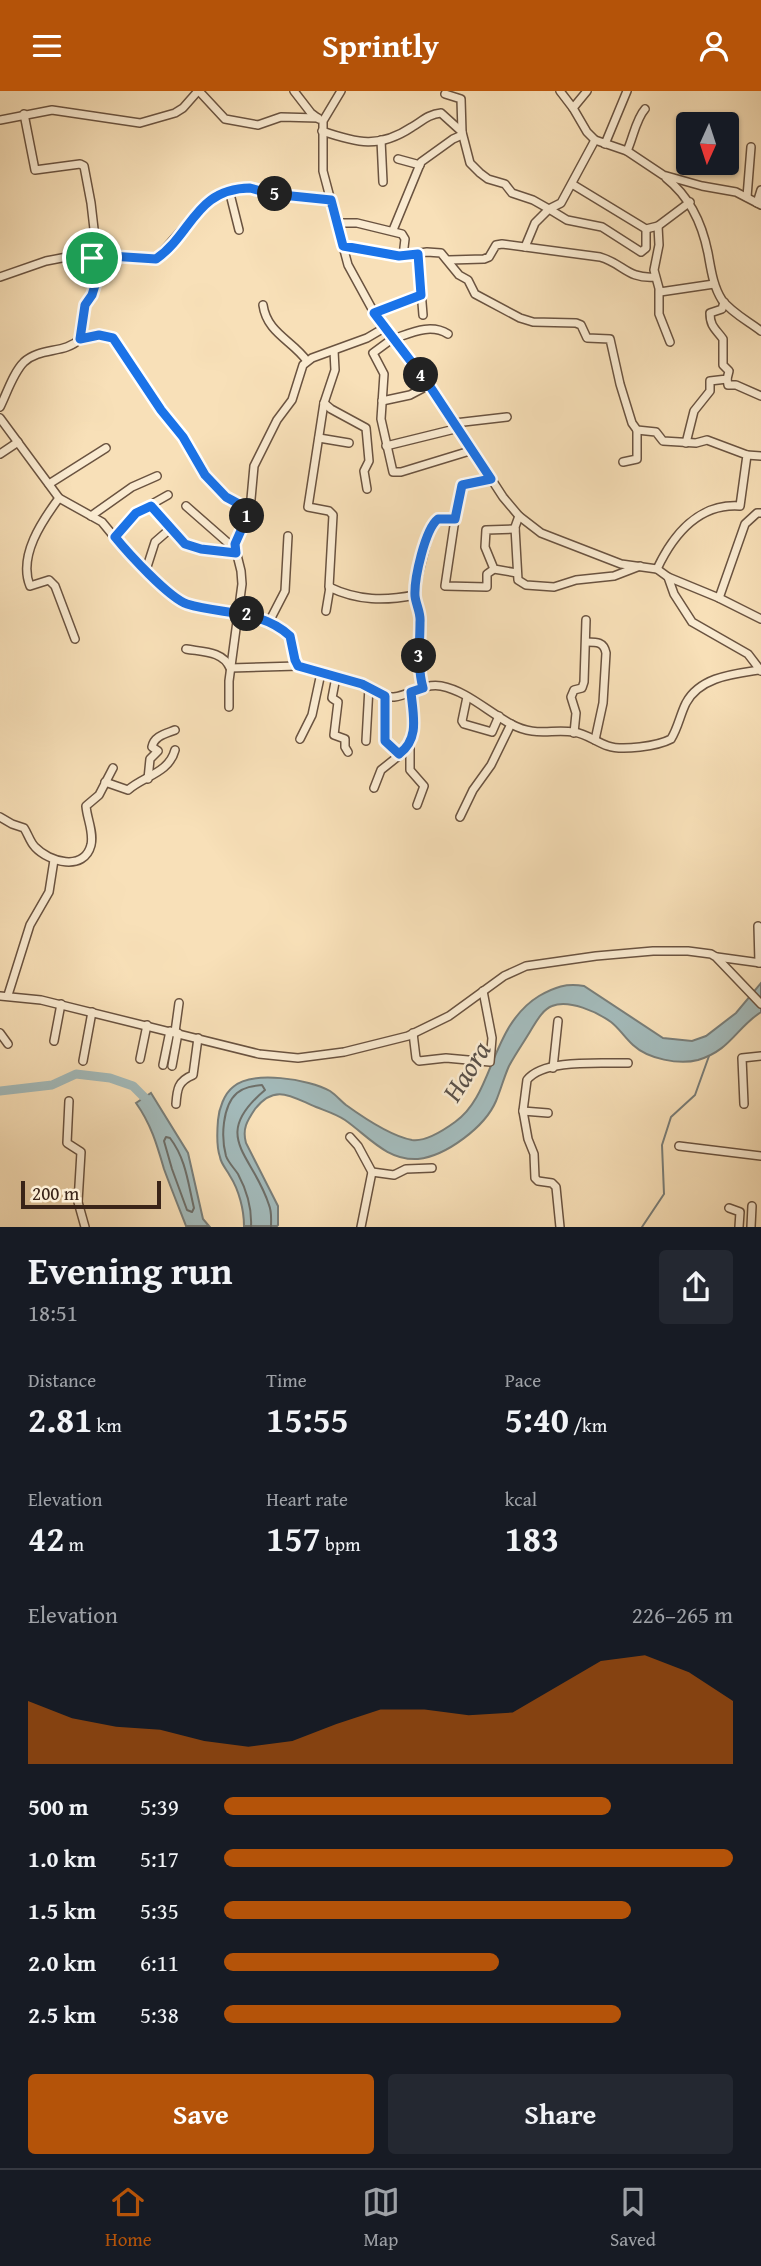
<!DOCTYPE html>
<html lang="en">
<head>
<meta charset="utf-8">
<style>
	body { margin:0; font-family:"Gentium Book Plus",serif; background:#242831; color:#f1f3f6; height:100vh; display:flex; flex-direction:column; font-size:26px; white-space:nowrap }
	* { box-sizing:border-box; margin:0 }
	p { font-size:23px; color:#9ea1a6 }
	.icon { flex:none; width:38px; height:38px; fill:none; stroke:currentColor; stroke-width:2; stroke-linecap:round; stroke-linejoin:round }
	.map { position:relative; height:1136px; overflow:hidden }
	.sheet { display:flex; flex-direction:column; background:#171b24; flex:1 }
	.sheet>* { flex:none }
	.needle { width:46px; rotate:183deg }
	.fabs { position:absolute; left:676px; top:21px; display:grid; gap:14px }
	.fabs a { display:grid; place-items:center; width:63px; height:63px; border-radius:7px; background:#171b24; box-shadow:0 2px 5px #0004; font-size:35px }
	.scale { position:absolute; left:21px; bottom:18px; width:140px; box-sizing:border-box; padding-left:7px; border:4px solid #3a2418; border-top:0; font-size:19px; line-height:24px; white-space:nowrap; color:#3a2418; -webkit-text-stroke:5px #faebd1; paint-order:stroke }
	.pin { position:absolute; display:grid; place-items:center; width:60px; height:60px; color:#fff; margin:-30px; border:4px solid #fff; border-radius:50%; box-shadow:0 2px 7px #0007 }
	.km { position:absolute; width:35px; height:35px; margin:-18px; border-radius:50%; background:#222; color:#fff; font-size:19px; line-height:35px; text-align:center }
	.round { display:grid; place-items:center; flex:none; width:74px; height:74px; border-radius:7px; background:#242831 }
	.head { display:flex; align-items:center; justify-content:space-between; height:119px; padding:0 28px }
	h1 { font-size:38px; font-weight:700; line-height:52px }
	.stats { display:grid; grid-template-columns:repeat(3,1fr); gap:10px; height:119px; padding:7px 28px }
	.stats div { display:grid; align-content:center }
	.stats b { font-size:35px; font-weight:700 }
	.stats small { font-size:19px; font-weight:400 }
	.stats p { font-size:19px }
	.chart { height:196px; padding:14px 28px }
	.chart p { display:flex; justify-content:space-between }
	.chart svg { width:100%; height:126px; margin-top:7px; fill:#b45309; opacity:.7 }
	.button { display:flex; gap:14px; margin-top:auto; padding:14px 28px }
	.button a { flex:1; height:80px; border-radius:7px; background:#b45309; color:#fff; font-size:28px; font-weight:700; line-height:80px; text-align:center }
	.button a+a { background:#242831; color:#f1f3f6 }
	ul { padding:0 28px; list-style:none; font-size:23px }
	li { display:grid; grid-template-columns:112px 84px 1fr; align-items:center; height:52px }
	li i { height:18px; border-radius:9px; background:#b45309 }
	header { display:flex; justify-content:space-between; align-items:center; height:91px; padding:0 28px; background:#b45309; color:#fff; font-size:32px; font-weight:700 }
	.dock { display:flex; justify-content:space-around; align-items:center; height:98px; border-top:2px solid #363941; background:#171b24; font-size:19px; color:#9ea1a6 }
	.dock a { display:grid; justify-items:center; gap:4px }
	.dock .active { color:#b45309 }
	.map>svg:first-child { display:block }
</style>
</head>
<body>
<header><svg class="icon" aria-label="menu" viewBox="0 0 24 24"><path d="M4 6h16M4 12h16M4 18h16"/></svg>Sprintly<svg class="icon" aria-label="person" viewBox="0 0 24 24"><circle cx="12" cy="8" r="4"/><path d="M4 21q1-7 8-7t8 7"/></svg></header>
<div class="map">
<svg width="761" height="1136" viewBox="0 0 761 1136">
	<rect width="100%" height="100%" fill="#f8e0b8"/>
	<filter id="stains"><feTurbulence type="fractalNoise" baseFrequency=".00286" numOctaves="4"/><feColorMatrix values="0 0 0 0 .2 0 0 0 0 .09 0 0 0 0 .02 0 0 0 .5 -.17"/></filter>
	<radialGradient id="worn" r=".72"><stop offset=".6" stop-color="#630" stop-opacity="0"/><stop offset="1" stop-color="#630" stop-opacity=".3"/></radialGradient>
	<g fill="#a3baba" stroke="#797e79" stroke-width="2">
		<path d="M761 892V921C736 937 731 959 698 969 679 974 648 968 633 954 625 947 619 937 611 931 597 921 569 908 552 915 543 918 536 931 531 939 524 951 516 962 509 975 504 986 501 998 496 1010 485 1036 446 1065 418 1068 387 1070 368 1045 345 1029 336 1023 326 1020 316 1016 292 1006 275 992 255 1018 247 1030 242 1038 246 1052L278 1115V1134L277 1135H244C244 1119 239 1099 230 1085 227 1079 221 1073 220 1066 216 1055 217 1041 218 1029 219 1018 224 1003 233 996 252 979 309 988 330 1000 336 1004 341 1010 346 1014 364 1027 390 1045 412 1049 426 1051 444 1039 455 1031 494 1004 490 935 539 905 555 896 566 892 584 895L663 947 692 950 706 945 736 922Z"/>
		<path d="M151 1002 188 1062 203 1128 209 1135H186C179 1117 171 1097 164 1078 157 1054 151 1033 136 1012Z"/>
	</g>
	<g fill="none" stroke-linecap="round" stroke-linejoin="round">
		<g stroke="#6e6f69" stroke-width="2">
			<path d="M166 1046 170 1047C186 1068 188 1092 194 1117L192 1121 187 1119 172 1078 164 1050Z"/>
			<path d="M251 1136C252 1118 246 1098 238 1083 234 1077 228 1071 226 1065 221 1047 222 1015 237 1002 244 996 253 995 262 994L265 999C209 1046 253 1063 269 1114 272 1121 271 1128 271 1136"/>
		</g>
		<path stroke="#797e79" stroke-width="2" d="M642 1136 664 1103 662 1054 671 1026 695 1004 709 965"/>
		<path stroke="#a3baba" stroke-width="9" d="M0 1000 52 994 76 983 110 987 133 995 151 1013"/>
		<g stroke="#6a5340" stroke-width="10">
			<g id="minor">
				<path d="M199 0 225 28 258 34 281 26 318 27"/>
				<path d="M294 0 311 22 319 28"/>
				<path d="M341 0 323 30V80L348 174 377 227 455 332 503 406 519 425 541 442 621 473 657 478 668 486 674 503 692 531 748 563 761 580"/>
				<path d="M560 0 573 17 587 41 595 49 627 60 663 84 702 95 736 101 761 114"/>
				<path d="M445 3 461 8 462 41"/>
				<path d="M573 17 587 0"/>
				<path d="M24 23 35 79 80 73 84 75 91 112 97 164"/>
				<path d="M0 29 52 19 140 32 175 22 183 17 198 0"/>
				<path d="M322 40C357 52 379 58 412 36 422 30 429 23 441 22L462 41 470 72 480 82 488 88 505 93 512 102 533 109 549 118 561 112 595 49"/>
				<path d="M381 49 383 91"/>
				<path d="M605 53 627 0"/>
				<path d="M627 60C633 47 636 28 645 18"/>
				<path d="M398 68 420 74"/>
				<path d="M666 87C690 106 702 132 708 162 711 178 713 195 722 209 732 222 748 230 761 240"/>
				<path d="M572 93 646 138 658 135 690 111"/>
				<path d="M229 99 239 139"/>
				<path d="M747 106 751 56"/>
				<path d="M757 112 761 99"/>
				<path d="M337 132H357L402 143 405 148 403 165"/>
				<path d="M658 135 659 154 654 179 660 201 714 193"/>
				<path d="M393 139 421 71 453 48 462 44"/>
				<path d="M343 155 399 165 427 161 441 162 459 184 468 189 475 203 520 227 533 231 576 232 581 234 587 247 610 248 620 293 632 332 637 339 656 341 663 350 696 352 707 349 747 364 740 415C699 412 673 444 657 478"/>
				<path d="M525 156 535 132 549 118 567 129 602 136 641 161 646 157V138"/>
				<path d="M418 162 423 224"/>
				<path d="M449 169 484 168 489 166 496 154 502 153 600 166C624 173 627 188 655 186"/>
				<path d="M0 186 46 170 77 164 156 168 203 115 226 100 250 97 272 103 331 109"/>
				<path d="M659 200V223L670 251"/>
				<path d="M263 214C267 242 292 249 307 270"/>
				<path d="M374 222 421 204"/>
				<path d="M80 248 99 244 112 247 161 319 183 346 205 384 226 406 250 419"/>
				<path d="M392 248 373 262 384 283 381 328 393 381H401L473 359"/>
				<path d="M393 248C411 242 430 232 448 243"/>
				<path d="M334 260 335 279 324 312 308 416 329 420 333 424 329 496C358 510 385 510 415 504"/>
				<path d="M727 288 728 294H736L761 305"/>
				<path d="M382 310 410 304 429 294"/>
				<path d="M324 312 331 318 366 337 369 370 364 380 367 398"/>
				<path d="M0 316C7 302 13 282 24 271 40 256 65 263 80 248L85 213 92 203 95 186 89 178 88 174 95 164"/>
				<path d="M0 327 59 407 102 431 130 465 173 505 187 513 252 524 269 531 291 545 295 569 298 575C319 586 344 584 365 594 375 599 382 607 394 606 410 604 424 592 441 595 467 600 488 621 511 633 535 646 550 638 574 641 587 643 596 651 608 655 622 660 658 655 671 648 678 637 680 624 686 612 700 586 733 583 759 579"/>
				<path d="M455 332 507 326"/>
				<path d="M319 347 349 352"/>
				<path d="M686 352 694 320 710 300V290L727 288 729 280 723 274V248C716 238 710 236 710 222L722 218 724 211"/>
				<path d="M386 355 459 337"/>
				<path d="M0 363 18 351"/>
				<path d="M747 364 761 365"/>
				<path d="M623 371 637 368V339"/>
				<path d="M49 393 106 357"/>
				<path d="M59 407C42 430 18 465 30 495L49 489 55 495 75 548"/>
				<path d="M151 415 185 453 201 458 236 462"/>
				<path d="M186 415 235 458"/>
				<path d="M91 425 132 396 157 385"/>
				<path d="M519 425 515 436 518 489 526 494 554 496 576 489 614 485 640 475"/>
				<path d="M455 428 445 495 487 496V483L494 478"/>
				<path d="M515 438 486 439 485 456 494 478 517 482"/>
				<path d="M115 446 136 422 168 404"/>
				<path d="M146 479 155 451 170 438"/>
				<path d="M668 486 719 507 761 528"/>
				<path d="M719 507 745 433 757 422H761"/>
				<path d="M326 520 330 496"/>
				<path d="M269 531 285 500 288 445"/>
				<path d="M587 551C597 551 604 551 606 562L603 612 595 649"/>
				<path d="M186 558C203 561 223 560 230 577L298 575"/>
				<path d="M336 586 332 607 338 611 334 644 345 648V656L348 661"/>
				<path d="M423 597 419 566 420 526 415 508V497L430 437 438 428H455L462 394 491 388"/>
				<path d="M385 605V650L399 663"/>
				<path d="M467 606 462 630 464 633 492 641 499 625"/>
				<path d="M229 616V590L242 493 241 480 235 456 250 419 254 375 277 329 292 309 303 274 312 267 367 247 384 237"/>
				<path d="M574 642 576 622 571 606 574 599 582 597 584 591 586 529"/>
				<path d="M300 648 312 624 321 582"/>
				<path d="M366 650 369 596"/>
				<path d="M410 653V679L424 695 417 714"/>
				<path d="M148 688 150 668 158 660 152 656C154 645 165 643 175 639"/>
				<path d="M105 691 128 699C144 685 169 682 175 659"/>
				<path d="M374 697 381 679 406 659 412 649 414 633 411 601"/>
				<path d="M0 726 12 733 24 737C28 743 30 751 35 756 49 771 84 781 91 754 94 741 87 728 86 715L99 704 113 677"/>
				<path d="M460 726 473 699 491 674 511 633"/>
				<path d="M758 835 759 872"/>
				<path d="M717 866 761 872"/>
				<path d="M8 904 30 834 49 801 54 769"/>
				<path d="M0 905 41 909 259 963 298 967 344 961 408 945 449 925 504 885 526 875 596 865 653 860H688L711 863 716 866 761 913"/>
				<path d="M175 941 179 912"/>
				<path d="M0 942 8 953"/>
				<path d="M413 942 416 967 419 970 446 967 490 971 492 947 483 900"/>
				<path d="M54 950 61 913"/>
				<path d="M140 968 147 934"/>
				<path d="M83 970 92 921"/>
				<path d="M163 974 170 940"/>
				<path d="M172 975 178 942"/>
				<path d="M553 977 558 930"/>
				<path d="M69 1010 67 1052 81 1061 78 1111 85 1136"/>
				<path d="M176 1013C177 998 178 990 193 984L198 947"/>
				<path d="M744 1013 742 967 761 965"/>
				<path d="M523 1020 548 1022"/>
				<path d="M350 1046 358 1055 372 1081 361 1136"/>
				<path d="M679 1055 761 1065"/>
				<path d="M372 1081 394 1084 406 1078 432 1077"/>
				<path d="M729 1117 740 1121 739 1136"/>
				<path d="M560 1136 556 1096 552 1092 538 1090 535 1087 534 1063 528 1048 523 1020 527 989C544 967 604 973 628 972"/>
				<path d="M751 1136 752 1115"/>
			</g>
		</g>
		<use href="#minor" stroke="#faebd1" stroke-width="7"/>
	</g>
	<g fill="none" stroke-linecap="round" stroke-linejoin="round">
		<g stroke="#fff" stroke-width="14">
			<path id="route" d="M250 97 272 103 331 109 343 155 399 165 418 163 421 204 374 222 429 294 491 388 462 394 455 428H438C425 438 414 488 415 505 416 514 421 522 420 531 420 553 417 575 423 597L411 601C413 624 420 648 399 663L385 650V605L362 593 298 575 295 569 290 545C261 518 222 524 187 513 169 507 128 462 115 446L136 422 151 415 185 453 201 458 236 462 235 453 250 419 226 406 205 384 183 346 161 319 113 247 99 244 80 248 85 214 92 204 96 191 88 174 95 164 156 168C193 142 195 98 250 97Z"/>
		</g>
		<use href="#route" stroke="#1a73e8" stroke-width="9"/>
	</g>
	<g text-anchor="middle" stroke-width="5" stroke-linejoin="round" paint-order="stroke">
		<g font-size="28" font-style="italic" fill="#5a5149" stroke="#faebd1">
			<text transform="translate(466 980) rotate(-58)" y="10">Haora</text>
		</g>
	</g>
	<rect width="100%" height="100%" filter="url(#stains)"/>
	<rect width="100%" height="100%" fill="url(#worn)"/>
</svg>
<div class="fabs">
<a><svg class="needle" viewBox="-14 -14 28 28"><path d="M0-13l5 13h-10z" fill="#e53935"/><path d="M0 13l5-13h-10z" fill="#9ea1a6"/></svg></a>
</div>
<div class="scale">200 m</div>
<div class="pin" style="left:92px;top:167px;background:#1e9e55"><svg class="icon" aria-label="arrive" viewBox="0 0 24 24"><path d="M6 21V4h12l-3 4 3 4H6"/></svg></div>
<b class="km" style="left:247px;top:425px">1</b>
<b class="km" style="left:247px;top:523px">2</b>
<b class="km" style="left:419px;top:565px">3</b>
<b class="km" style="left:421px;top:284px">4</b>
<b class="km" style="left:275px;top:103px">5</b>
</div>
<section class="sheet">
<div class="head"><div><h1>Evening run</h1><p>18:51</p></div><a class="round"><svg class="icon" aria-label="share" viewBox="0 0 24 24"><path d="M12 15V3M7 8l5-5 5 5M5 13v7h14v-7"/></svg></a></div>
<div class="stats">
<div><p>Distance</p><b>2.81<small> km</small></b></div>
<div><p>Time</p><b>15:55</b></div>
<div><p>Pace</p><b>5:40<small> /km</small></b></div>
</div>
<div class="stats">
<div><p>Elevation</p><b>42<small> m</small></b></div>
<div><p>Heart rate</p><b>157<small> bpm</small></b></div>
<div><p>kcal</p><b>183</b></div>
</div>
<div class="chart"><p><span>Elevation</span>226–265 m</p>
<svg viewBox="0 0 160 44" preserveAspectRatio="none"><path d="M0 44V22L10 28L20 31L30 32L40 36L50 38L60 36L70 30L80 25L90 25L100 27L110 26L120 17L130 8L140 6L150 12L160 22V44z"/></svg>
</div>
<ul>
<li><b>500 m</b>5:39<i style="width:76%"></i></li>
<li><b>1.0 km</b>5:17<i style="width:100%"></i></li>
<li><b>1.5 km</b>5:35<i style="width:80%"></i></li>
<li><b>2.0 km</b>6:11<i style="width:54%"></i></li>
<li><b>2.5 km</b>5:38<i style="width:78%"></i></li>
</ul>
<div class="button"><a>Save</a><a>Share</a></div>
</section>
<nav class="dock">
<a class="active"><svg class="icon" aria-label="home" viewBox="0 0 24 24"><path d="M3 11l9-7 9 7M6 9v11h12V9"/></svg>Home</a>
<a><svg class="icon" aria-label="map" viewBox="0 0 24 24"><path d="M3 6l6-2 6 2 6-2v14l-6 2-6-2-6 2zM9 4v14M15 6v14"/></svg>Map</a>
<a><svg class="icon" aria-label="saved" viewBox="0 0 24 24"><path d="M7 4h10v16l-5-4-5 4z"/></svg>Saved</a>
</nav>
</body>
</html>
